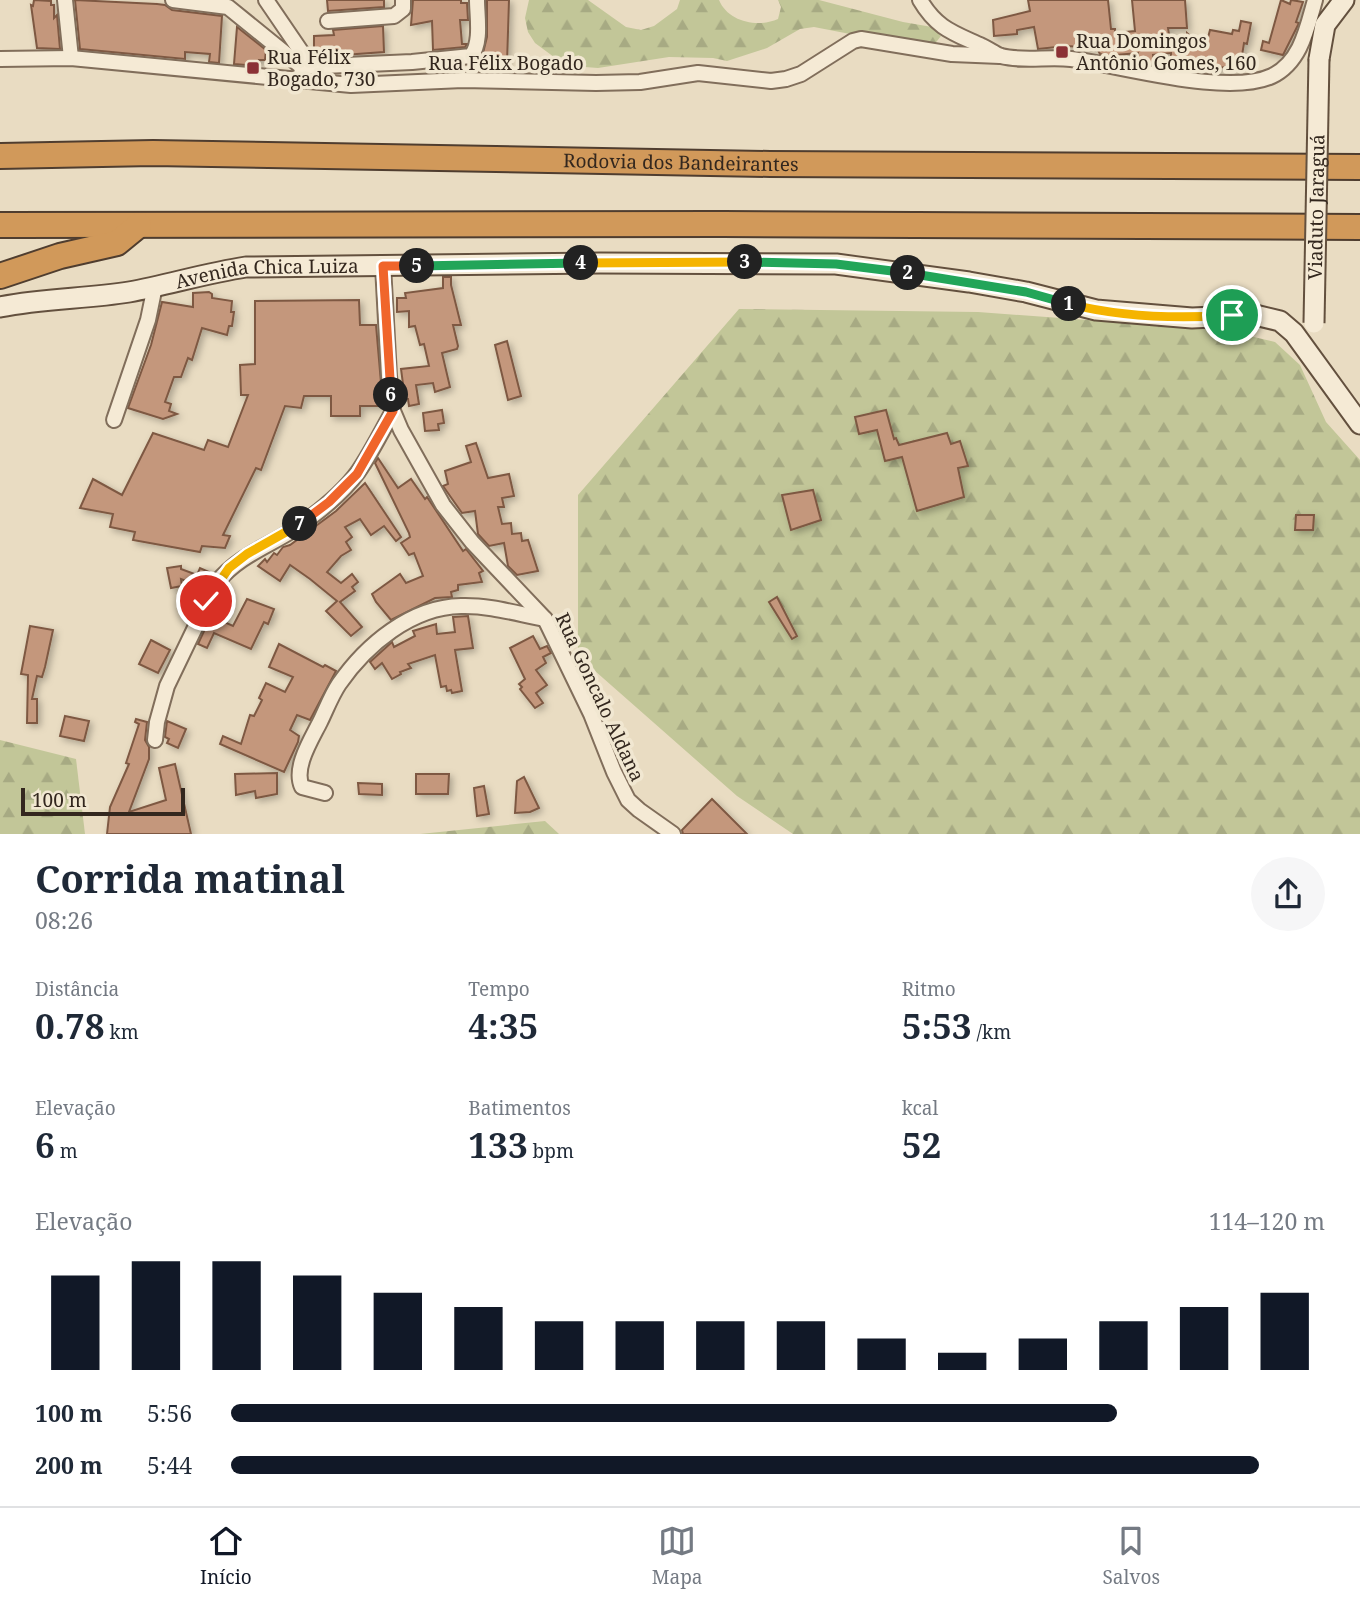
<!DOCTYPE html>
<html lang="pt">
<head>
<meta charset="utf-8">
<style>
	body { margin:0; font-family:"Noto Serif",serif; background:#f6f6f7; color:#1f2937; height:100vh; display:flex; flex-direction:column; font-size:26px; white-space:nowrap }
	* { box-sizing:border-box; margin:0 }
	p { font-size:23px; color:#747a83 }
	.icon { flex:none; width:38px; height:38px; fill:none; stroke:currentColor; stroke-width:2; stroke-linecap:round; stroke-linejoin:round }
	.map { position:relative; height:834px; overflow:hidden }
	.side { display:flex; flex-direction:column; background:#fff; flex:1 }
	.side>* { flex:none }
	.scale { position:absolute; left:21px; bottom:18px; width:164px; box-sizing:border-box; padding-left:7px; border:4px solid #33271e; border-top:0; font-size:19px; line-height:24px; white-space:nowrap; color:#33271e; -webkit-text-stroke:5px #f1e7d1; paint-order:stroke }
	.pin { position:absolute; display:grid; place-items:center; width:60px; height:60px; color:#fff; margin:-30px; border:4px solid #fff; border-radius:50%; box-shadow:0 2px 7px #0007 }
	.km { position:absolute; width:35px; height:35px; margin:-18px; border-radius:50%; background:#222; color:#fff; font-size:19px; line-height:35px; text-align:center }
	.round { display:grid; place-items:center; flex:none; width:74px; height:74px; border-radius:37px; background:#f6f6f7 }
	.head { display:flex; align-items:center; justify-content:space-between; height:119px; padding:0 35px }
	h1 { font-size:38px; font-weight:700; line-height:52px }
	.metrics { display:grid; grid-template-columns:repeat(3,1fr); gap:10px; height:119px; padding:7px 35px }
	.metrics div { display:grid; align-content:center }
	.metrics b { font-size:35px; font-weight:700 }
	.metrics small { font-size:19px; font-weight:400 }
	.metrics p { font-size:19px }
	.chart { height:196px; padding:14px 35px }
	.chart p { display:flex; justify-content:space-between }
	.chart svg { width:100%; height:126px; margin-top:7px; stroke:#111827; stroke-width:6 }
	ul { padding:0 35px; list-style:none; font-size:23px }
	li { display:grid; grid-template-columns:112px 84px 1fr; align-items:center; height:52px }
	li i { height:18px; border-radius:9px; background:#111827 }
	.dock { display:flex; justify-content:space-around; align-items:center; height:98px; border-top:2px solid #e0e1e3; background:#fff; font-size:19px; color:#747a83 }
	.dock a { display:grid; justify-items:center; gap:4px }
	.dock .current { color:#111827 }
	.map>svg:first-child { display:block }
</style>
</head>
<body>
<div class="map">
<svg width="1360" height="834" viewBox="0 0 1360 834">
	<defs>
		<pattern id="forest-firs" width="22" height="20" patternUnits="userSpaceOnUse" patternTransform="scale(1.75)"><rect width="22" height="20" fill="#c2c698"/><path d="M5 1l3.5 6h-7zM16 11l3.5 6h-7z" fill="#a7aa83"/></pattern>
		<filter id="shadow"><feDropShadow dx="3" dy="3" stdDeviation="3.5" flood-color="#0004"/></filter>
	</defs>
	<rect width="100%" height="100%" fill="#e9dcc2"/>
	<g fill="url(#forest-firs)">
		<path d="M529 0H588L626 27 641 30 654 26 677 9 680 0H719C728 22 758 28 778 19L781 7 778 0H819L903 22 932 27 941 36 933 46 881 40 814 27 800 29 767 48 727 61 713 58 669 57 598 68 585 67 558 60 535 43 528 32 525 18Z"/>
		<path d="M739 309 978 312 1224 330 1275 342 1300 365 1326 422 1360 460V834H793L737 796 578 656V495Z"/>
		<path d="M0 740 76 759 85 834H0Z"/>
		<path d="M545 821 559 834H420Z"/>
	</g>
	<g fill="#c4977c" stroke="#7e5943" stroke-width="2" filter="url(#shadow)">
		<path d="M34 0 51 1V5H54V18L57 15 60 49 37 48 31 5 33 6Z"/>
		<path d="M75 0 157 4 165 5 172 10 222 16 219 63 209 62 210 54 185 52V59L80 49Z"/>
		<path d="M327 0H384V7L328 11Z"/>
		<path d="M413 0H461V3H467L468 20H460L462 44H467L465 47 433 50 432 21 411 25Z"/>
		<path d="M487 0H509L507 63H483L482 57 487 37Z"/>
		<path d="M1028 0H1108L1111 29H1115V33L1135 31 1132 0H1185L1187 28H1168L1171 47 1187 45V33L1205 49 1210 30 1232 34 1233 30 1239 31 1241 21 1251 23 1247 44 1244 43 1240 68 1217 67 1216 73 1208 72 1191 58V67H1171V53L1153 55 1154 64 1138 62V53L1116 55V57L1100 54 1097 48 1066 46 1038 49 1034 27 1017 30V34L994 36 993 20 1030 11Z"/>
		<path d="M1281 0 1290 4 1291 0 1303 2 1296 22 1299 23 1283 55 1261 50 1263 41 1269 43Z"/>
		<path d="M383 26 384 52 316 57 314 53V36L334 35 333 30Z"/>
		<path d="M237 27 266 50 265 60H259L258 66 234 64Z"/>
		<path d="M443 277H451V285L461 325H453L458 346 457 349 442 353 450 387 435 392 433 383 416 385 419 404 409 406 408 399H405L401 369 429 366 424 344 420 345 415 326 409 327V311L397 312V298H406L405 293 443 288Z"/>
		<path d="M209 292 212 294V298L232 301 231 312H234L232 326H229L227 335 202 328 192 360 188 358 181 377H174L165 402 171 404 169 411 177 414 163 419 128 408 151 345 162 302 193 307V293Z"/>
		<path d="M359 300 360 325H376L383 406H360V416H331V396H304L301 408 285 406 261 470 256 468 223 535 230 536 225 548 202 546 200 552 133 540 135 532 110 527 113 514 80 508 93 479 122 495 153 433 204 450 208 440 228 447 248 395H241L240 365 255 364V301Z"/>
		<path d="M507 341 521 396 508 400 495 345Z"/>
		<path d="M442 410 444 423 438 424 439 430 425 431 423 413Z"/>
		<path d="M886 410 894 439 896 438 899 445 947 433 951 444 960 441 968 466 958 468 964 497 917 511 902 457 885 461 877 430 859 434 855 417Z"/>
		<path d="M476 443 488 478 509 474 514 496 502 498 504 507H498L502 524 511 523 512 534 521 533 522 541 528 540 538 571 517 575 508 566 504 543 489 546 478 534 475 511 462 513 443 486 448 484 445 471 471 462 466 446Z"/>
		<path d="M378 458 398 488 411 479 425 499 427 497 463 551 466 549 483 571 479 573 482 582 458 585V590L451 592 452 597 435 598 391 620 376 602 372 594 400 574 406 583 423 576 414 553 409 555 401 543 410 537 409 533 375 463Z"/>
		<path d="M365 483 401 537 396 541 384 526 371 535 360 519 345 527 352 537 346 542 351 550 341 556 327 572 341 583 352 574 358 582 352 587 355 591 340 602 362 627 351 636 326 611 337 601 310 579 290 565 280 581 258 566 265 559 267 562 274 553 277 555 283 547 290 545 336 511Z"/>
		<path d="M813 490 821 520 791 530 782 495Z"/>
		<path d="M1296 515H1314L1313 530H1295Z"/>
		<path d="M181 566V569L197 575 200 568 209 572 202 587 181 579 182 586 171 588 167 568Z"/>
		<path d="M777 597 797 636 792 639 769 602Z"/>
		<path d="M247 599 274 609 268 624 264 622 251 649 214 633 207 648 198 644 211 616 233 626Z"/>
		<path d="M468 616 473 648 455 650 462 691 452 693 451 690 447 691 446 686 441 687 435 655 408 664 411 668 400 672 401 674 392 679 382 663 375 669 370 662 392 642 394 647 415 636 413 631 436 624 437 634 455 632 453 617Z"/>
		<path d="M30 626 53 630 45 667 42 677 37 676 32 699H37V723H27L28 675 21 674Z"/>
		<path d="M533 636 540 649 547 646 551 653 543 657 546 663 536 670 547 685 536 693 543 703 535 708 520 689 522 687 519 684 525 679 510 648Z"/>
		<path d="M151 640 170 650 158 673 139 664Z"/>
		<path d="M279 644 323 667 325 665 336 671 310 720 297 715 290 730 299 736 298 742 284 772 220 744 223 736 241 744 250 715 254 716 262 700 259 698 266 683 285 692 293 677 269 667Z"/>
		<path d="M65 716 89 721 84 741 60 736Z"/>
		<path d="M136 719 147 722 145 740 149 747V759L129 812 166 800 159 768 175 764 191 834H107L110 807 129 764 126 763 139 724 135 722Z"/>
		<path d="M167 721 186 729 178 748 167 743 169 739 165 737Z"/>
		<path d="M277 773V794L256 798 255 791 236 795 235 774Z"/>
		<path d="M416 774H449L448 794H416Z"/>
		<path d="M524 777 539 808 530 812 515 813 517 781Z"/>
		<path d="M358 783 382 784V795L359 794Z"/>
		<path d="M484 786 489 814 477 816 474 788Z"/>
		<path d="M712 799 747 834H683L682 830Z"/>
	</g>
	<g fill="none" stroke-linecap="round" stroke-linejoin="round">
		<g stroke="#816e5b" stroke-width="18">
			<g id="minor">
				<path d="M65 0 71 58"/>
				<path d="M173 0 228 7 302 67 301 76"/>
				<path d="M266 0 311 66"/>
				<path d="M920 0C937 29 954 33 982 46 989 49 995 54 1001 56 1024 62 1048 56 1071 59 1121 65 1227 97 1272 76 1301 62 1307 28 1315 0"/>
				<path d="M328 21 394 16 403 9V0"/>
				<path d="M0 59 71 58 351 85 463 80 596 83 640 82 698 73 771 81 786 79 801 74 853 41 861 39 952 54 1000 56"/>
				<path d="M302 67 412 62 471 56C482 43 477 16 477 0"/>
				<path d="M383 266 389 376 393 411 401 430 443 505 472 542 545 619 591 714 614 772 628 800 639 810 673 834"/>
				<path d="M114 420 148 320 155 286"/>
				<path d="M155 740 157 722 167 686 217 582C239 556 266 547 293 530 315 515 342 494 358 472 371 453 382 431 393 411"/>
				<path d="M325 793 302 787C293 768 311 740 320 722 326 710 331 696 339 684 366 645 411 607 461 606 489 605 518 614 545 619"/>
			</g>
		</g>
		<g stroke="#63503e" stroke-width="23">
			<g id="secondary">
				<path d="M1319 59 1325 25 1344 0"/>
				<path id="s1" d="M0 307C43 298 86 299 129 292 168 285 206 273 246 267L600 263 836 264 969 282 1026 292 1096 310 1192 318 1255 315 1280 321 1294 333 1360 424"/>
			</g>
		</g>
		<g stroke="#4f3d2f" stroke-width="28">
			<g id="motorway">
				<path id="s2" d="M0 156 153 153 770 164 1360 167"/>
				<path d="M0 225 723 224 1360 227"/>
				<path d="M0 276 60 256 117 243 139 225"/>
			</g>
		</g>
		<use href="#minor" stroke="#f5ead5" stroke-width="14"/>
		<use href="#secondary" stroke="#f5ead5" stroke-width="19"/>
		<use href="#motorway" stroke="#d1995a" stroke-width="24"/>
		<g stroke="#63503e" stroke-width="23" stroke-linecap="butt">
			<g id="secondary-bridge">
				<path id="s3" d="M1314 323 1319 59"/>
			</g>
		</g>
		<use href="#secondary-bridge" stroke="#f5ead5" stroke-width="19"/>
	</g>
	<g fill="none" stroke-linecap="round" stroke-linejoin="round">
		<g stroke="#fff" stroke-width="14">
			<path id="split-1" d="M1069 304C1122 317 1178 319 1232 315"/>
		</g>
		<g stroke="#fff" stroke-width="14">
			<path id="split-2" d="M908 273 1026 292 1069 304"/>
		</g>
		<g stroke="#fff" stroke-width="14">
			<path id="split-3" d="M745 262 836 264 908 273"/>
		</g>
		<g stroke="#fff" stroke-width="14">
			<path id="split-4" d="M581 263 745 262"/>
		</g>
		<g stroke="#fff" stroke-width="14">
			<path id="split-5" d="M417 266 581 263"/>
		</g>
		<g stroke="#fff" stroke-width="14">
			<path id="split-6" d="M391 395 383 266H417"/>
		</g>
		<g stroke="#fff" stroke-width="14">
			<path id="split-7" d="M300 524 329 502 357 474 393 411 391 395"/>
		</g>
		<g stroke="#fff" stroke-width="14">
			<path id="split-8" d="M206 601 229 568 247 554 300 524"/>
		</g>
		<use href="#split-1" stroke="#f5b400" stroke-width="9"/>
		<use href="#split-2" stroke="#22a559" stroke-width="9"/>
		<use href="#split-3" stroke="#22a559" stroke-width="9"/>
		<use href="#split-4" stroke="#f5b400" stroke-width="9"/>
		<use href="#split-5" stroke="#22a559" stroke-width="9"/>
		<use href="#split-6" stroke="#f0652b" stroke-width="9"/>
		<use href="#split-7" stroke="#f0652b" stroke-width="9"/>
		<use href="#split-8" stroke="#f5b400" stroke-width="9"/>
	</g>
	<g fill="#8b3135" stroke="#f1e7d1" stroke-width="2.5">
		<rect x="1055" y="45" width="14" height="14" rx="3.5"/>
		<rect x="246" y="61" width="14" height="14" rx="3.5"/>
	</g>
	<g text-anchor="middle" stroke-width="7" stroke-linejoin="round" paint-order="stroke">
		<g font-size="19" fill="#33271e" stroke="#f1e7d1" text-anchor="start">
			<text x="1076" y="48">Rua Domingos<tspan x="1076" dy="22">Antônio Gomes, 160</tspan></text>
			<text x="267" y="64">Rua Félix<tspan x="267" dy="22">Bogado, 730</tspan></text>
		</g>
		<g font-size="19" fill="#33271e" stroke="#f1e7d1">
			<text x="506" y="70">Rua Félix Bogado</text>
			<text dy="7" stroke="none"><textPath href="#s2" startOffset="681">Rodovia dos Bandeirantes</textPath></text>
			<text dy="7" stroke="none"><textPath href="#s3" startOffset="116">Viaduto Jaraguá</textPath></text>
			<text dy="7" stroke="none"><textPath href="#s1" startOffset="270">Avenida Chica Luiza</textPath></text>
			<text transform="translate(600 697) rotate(65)" y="7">Rua Goncalo Aldana</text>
		</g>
	</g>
</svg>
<div class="scale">100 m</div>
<div class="pin" style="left:1232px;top:315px;background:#1e9e55"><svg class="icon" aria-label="arrive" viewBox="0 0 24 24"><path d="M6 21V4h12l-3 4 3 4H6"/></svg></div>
<div class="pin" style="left:206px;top:601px;background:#d93025"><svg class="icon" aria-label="check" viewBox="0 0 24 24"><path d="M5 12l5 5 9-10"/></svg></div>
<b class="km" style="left:1069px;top:304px">1</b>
<b class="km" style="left:908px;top:273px">2</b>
<b class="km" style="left:745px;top:262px">3</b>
<b class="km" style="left:581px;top:263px">4</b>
<b class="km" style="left:417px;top:266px">5</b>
<b class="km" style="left:391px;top:395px">6</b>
<b class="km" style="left:300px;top:524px">7</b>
</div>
<section class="side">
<div class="head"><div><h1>Corrida matinal</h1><p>08:26</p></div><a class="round"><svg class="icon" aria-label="share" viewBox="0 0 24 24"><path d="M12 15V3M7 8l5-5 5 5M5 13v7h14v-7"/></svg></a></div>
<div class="metrics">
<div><p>Distância</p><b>0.78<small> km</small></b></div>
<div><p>Tempo</p><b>4:35</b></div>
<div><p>Ritmo</p><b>5:53<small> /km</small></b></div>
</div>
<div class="metrics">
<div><p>Elevação</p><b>6<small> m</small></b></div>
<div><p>Batimentos</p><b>133<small> bpm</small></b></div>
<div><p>kcal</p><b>52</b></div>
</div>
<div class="chart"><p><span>Elevação</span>114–120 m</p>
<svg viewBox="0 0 160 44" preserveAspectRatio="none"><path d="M5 44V11M15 44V6M25 44V6M35 44V11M45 44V17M55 44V22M65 44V27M75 44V27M85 44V27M95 44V27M105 44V33M115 44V38M125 44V33M135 44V27M145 44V22M155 44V17"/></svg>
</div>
<ul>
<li><b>100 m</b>5:56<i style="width:81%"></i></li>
<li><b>200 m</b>5:44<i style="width:94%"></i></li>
</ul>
</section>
<nav class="dock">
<a class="current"><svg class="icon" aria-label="home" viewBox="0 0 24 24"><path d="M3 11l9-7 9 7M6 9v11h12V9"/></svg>Início</a>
<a><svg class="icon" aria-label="map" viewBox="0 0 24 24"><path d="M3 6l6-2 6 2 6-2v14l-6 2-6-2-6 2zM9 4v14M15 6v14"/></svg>Mapa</a>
<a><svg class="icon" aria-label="saved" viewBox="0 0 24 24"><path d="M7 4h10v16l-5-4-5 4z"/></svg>Salvos</a>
</nav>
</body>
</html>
